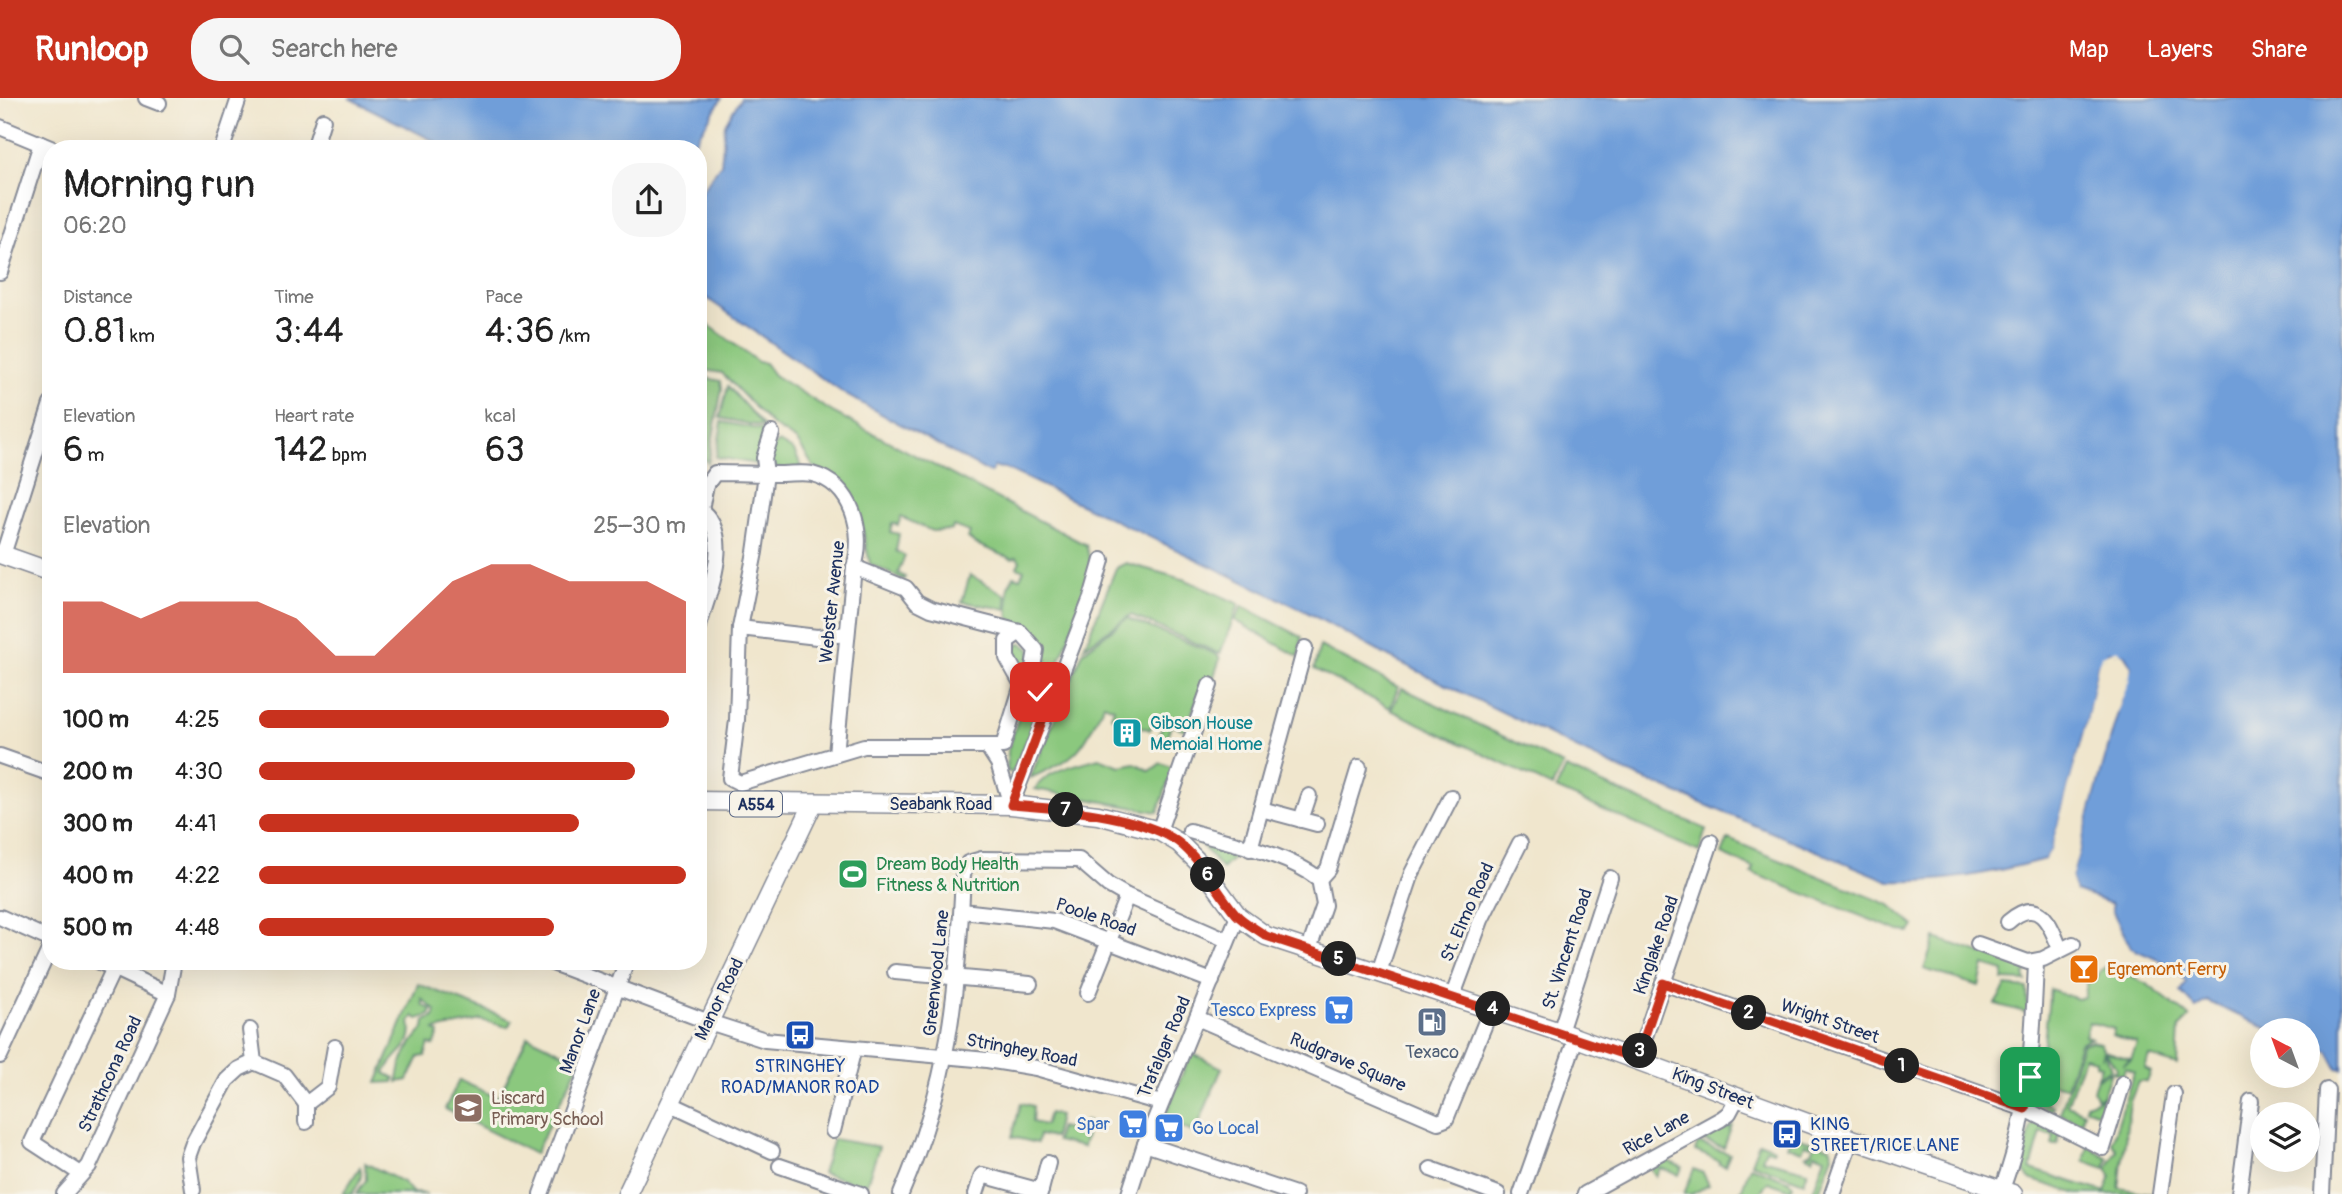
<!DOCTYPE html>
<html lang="en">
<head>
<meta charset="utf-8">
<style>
	body { margin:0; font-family:Pangolin,sans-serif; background:#f6f6f6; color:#222; height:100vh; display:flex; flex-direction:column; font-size:26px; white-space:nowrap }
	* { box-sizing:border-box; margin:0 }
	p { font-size:23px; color:#767676 }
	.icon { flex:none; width:38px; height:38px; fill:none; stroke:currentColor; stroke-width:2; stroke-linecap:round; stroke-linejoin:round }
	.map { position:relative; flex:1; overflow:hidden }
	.sheet { position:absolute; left:42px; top:42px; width:665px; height:830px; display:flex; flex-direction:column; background:#fff; border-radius:28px; box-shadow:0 7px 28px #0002 }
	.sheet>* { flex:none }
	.needle { width:46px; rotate:319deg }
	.tools { position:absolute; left:2250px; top:920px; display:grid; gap:14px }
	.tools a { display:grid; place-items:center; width:70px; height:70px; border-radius:50%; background:#fff; box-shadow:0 7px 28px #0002; font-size:35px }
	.pin { position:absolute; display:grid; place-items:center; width:60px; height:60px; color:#fff; margin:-30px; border-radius:14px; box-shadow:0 4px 10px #0006 }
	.km { position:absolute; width:35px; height:35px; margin:-18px; border-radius:50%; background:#222; color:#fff; font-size:19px; line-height:35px; text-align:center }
	.round { display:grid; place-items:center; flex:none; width:74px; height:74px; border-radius:28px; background:#f6f6f6 }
	.head { display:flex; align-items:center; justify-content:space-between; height:119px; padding:0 21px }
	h1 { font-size:38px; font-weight:600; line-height:52px }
	.metrics { display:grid; grid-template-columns:repeat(3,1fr); gap:10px; height:119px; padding:7px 21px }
	.metrics div { display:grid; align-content:center }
	.metrics b { font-size:35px; font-weight:600 }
	.metrics small { font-size:19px; font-weight:400 }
	.metrics p { font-size:19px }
	.chart { height:196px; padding:14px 21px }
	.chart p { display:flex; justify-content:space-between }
	.chart svg { width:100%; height:126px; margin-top:7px; fill:#c8321e; opacity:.7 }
	ul { padding:0 21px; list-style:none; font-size:23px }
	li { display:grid; grid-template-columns:112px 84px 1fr; align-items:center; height:52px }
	li i { height:18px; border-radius:9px; background:#c8321e }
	header { display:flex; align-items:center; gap:42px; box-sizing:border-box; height:98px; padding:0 35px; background:#c8321e; color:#fff }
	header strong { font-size:33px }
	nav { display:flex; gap:38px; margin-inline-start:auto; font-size:24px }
	.search { width:490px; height:63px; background:#f6f6f6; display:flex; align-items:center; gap:18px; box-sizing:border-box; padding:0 24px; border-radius:28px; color:#767676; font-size:26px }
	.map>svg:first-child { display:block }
</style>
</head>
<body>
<header>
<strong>Runloop</strong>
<div class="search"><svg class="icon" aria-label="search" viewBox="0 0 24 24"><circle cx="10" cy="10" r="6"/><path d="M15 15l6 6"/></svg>Search here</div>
<nav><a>Map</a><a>Layers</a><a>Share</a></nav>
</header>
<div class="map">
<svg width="2342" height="1096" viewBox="0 0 2342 1096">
	<rect width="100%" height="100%" fill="#f7f3e8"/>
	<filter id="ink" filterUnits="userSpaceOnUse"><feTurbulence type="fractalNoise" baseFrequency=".0143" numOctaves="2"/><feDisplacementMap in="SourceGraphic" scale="14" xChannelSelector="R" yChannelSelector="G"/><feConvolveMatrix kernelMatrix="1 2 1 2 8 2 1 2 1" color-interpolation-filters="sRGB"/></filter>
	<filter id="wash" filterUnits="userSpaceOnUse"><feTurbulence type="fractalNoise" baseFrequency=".00686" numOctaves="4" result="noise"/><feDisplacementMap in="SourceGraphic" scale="28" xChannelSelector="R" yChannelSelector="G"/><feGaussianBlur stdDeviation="1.57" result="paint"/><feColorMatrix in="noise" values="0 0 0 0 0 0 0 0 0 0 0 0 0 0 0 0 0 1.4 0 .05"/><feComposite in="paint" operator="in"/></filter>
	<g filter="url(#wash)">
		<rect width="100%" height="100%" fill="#f0e6cd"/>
		<g fill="#8bc87e" stroke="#537c6e" stroke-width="2">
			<path d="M698 219 758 264 765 265 774 277 834 315 1086 447 1092 470 1091 482 1051 584 1043 582 1040 577C1045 540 1039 539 1009 520L1008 489 1014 478 1020 480 1024 472 1017 469 1020 463 1017 459 1012 461 976 446 968 440 970 434 953 428 952 432 932 433 901 419 898 427 892 425 890 434 899 436 896 453 905 458 898 475 905 479 904 482 870 466 857 406 841 385 813 368 797 343 772 327 722 275 698 271Z"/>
			<path d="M698 278 721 283 722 290 708 365 698 355Z"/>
			<path d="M728 288 764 329 720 320Z"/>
			<path d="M722 324 764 332 757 366 716 359Z"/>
			<path d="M779 344 794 353 802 369 793 372 771 369 769 354Z"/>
			<path d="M1126 465 1186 482 1239 506 1220 556 1131 517 1084 549 1116 470Z"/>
			<path d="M970 477 1006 497 1007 511 962 504Z"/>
			<path d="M1242 508 1302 539 1299 559 1235 522Z"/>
			<path d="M1127 520 1216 556 1220 561 1213 581 1205 579 1186 632 1171 627 1165 644 1158 641 1163 626 1153 623 1150 632 1111 618 1114 610 1104 606C1081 654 1079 659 1030 680L1083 554Z"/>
			<path d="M1022 545 1030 551 1042 605 1012 675 1007 673 1008 652 1025 600 1011 558 1012 550Z"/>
			<path d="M1320 548 1398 589 1390 610 1314 571Z"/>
			<path d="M1402 590 1563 667 1552 689 1391 612Z"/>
			<path d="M1099 660 1120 668 1135 665 1150 673 1161 665 1173 670 1158 714 1035 691C1046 672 1079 666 1099 660Z"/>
			<path d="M1566 670 1706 731 1699 754 1556 691Z"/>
			<path d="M1728 741 1890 807 1914 828 1910 834 1899 833 1752 775 1754 770 1722 756Z"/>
			<path d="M1200 745 1231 754 1234 759 1222 771Z"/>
			<path d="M1935 840 2029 871 2024 877 2026 883 2003 882 2004 873 1984 867 1979 888 1924 871Z"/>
			<path d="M2107 868 2147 886 2190 919 2179 930 2177 967 2149 958 2145 971 2151 974 2147 984H2138L2130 1004 2119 1090 2153 1096H2077L2029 1081 2022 1069 2031 1028 2036 1025 2061 1033 2057 1047H2052L2054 1038 2041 1034 2031 1071 2105 1094 2111 1077 2107 1070 2117 1052 2112 1044 2134 974 2125 970 2123 977 2113 974 2117 971 2105 953 2130 961 2123 967 2131 962 2137 945 2112 937 2114 931 2089 924 2085 938 2091 940 2080 945 2066 989 2051 986 2046 1005 2053 1008 2051 1013 2037 1005 2050 891 2077 901 2084 899 2089 879 2096 881 2100 873Z"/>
			<path d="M418 886 512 922 508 929 481 922 435 932 439 935 434 948 429 946 425 958 419 959 408 982 398 984C399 963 411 944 424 930L425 923 434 919 436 913 422 901 423 907 432 912 430 917 418 921 414 918 410 924C415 952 395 952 385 975L395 980 394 984 377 985Z"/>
			<path d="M2006 888 2027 890 2028 915 1995 906Z"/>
			<path d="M528 938 580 963 535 1056 445 1011 459 982 498 1000Z"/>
			<path d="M2092 943 2100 945 2104 953 2102 960 2105 955 2111 971 2097 979 2101 968 2096 966V962L2084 959 2067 1007 2084 1014 2081 1025 2060 1016 2082 946Z"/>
			<path d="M1191 955 1222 970 1195 1035 1163 1022Z"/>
			<path d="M2111 974 2103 997 2097 1000 2093 992 2097 981Z"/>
			<path d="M2103 999 2101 1004 2111 1007 2110 1019 2085 1010 2086 1006Z"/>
			<path d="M1021 1005 1033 1008 1032 1024 1045 1027 1049 1015 1059 1018 1054 1040 1039 1037 1037 1045 1012 1039Z"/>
			<path d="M1085 1023 1089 1024 1083 1049 1056 1043 1060 1029 1082 1034Z"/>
			<path d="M1732 1027 1724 1050 1702 1042Z"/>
			<path d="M1791 1037 1812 1044 1811 1048 1805 1046 1802 1053 1787 1048Z"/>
			<path d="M833 1041 879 1049 866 1088 822 1075Z"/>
			<path d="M1759 1044 1774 1050 1773 1053 1766 1051 1762 1061 1808 1073 1804 1084 1751 1065Z"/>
			<path d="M1816 1044 1830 1049 1833 1057 1818 1096H1812L1825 1059 1815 1055 1813 1060 1806 1057 1812 1054Z"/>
			<path d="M1698 1045 1730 1056 1725 1068 1719 1066V1063L1695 1053Z"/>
			<path d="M2088 1048 2108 1060 2105 1070 2084 1063Z"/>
			<path d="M1665 1062 1682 1069 1679 1077 1660 1070 1656 1078 1651 1071Z"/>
			<path d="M365 1065 403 1084 413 1095 427 1096H356L366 1082Z"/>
			<path d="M1750 1068 1790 1083 1793 1087 1791 1092 1768 1084 1759 1096H1740Z"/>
			<path d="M360 1069C364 1079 357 1088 352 1096H343Z"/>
			<path d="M1694 1071 1703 1075 1709 1087 1692 1096H1684Z"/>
		</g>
		<g fill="#709ed9" stroke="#46669c" stroke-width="2">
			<path d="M349 0H722L690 51H450Z"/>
			<path d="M741 0H2342V971L2337 970 2328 953 2308 947V933H2272L2207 903 2196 910 2181 894 2186 884 2174 869 2131 850 2112 812V806L2075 793 2071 781 2131 568 2124 556 2109 553 2098 566 2087 623 2051 752 2045 761C1993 775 1944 785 1889 783L1617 670 1391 560 1303 512 1005 370 994 369 990 375 846 297 698 194V98L721 66 725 26Z"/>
		</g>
		<path fill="#f0e6cd" d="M2118 551 2131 568 2129 583 2115 620 2071 781 2075 793 2071 794 2067 780 2111 619 2126 582 2128 569 2117 555 2105 559 2102 567 2090 624 2054 753 2045 764V761L2051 752 2087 623 2098 566 2102 557Z"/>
	</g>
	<g filter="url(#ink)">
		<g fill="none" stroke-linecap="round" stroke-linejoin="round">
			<g stroke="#868a96" stroke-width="18">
				<g id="minor">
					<path d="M146 0 159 5"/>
					<path d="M0 29 53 51"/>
					<path d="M222 51 239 0"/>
					<path d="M314 51 323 22"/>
					<path d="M0 174 41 46"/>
					<path d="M772 335 764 360 766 376 755 454 740 530 737 622 730 680 740 685 864 648H987"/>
					<path d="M698 410C737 437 707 496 698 532"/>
					<path d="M701 411 706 387 715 375C737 375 758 376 780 376 790 376 803 374 812 376 853 386 865 435 854 469L836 656"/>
					<path d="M3 457 51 306"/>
					<path d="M854 469 906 490 917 504 931 511 1020 534 1036 552 1031 581 1040 594 1051 599"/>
					<path d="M740 530 817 539 847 536"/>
					<path d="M0 658 51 676"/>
					<path d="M1011 707 1091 500 1102 462"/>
					<path d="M1011 707 998 665 987 648H1003L1022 587 1007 560V543L1020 534"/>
					<path d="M1261 711 1317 726"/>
					<path d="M1301 722 1309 698"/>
					<path d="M1159 733 1210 587"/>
					<path d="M1190 733C1232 746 1284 754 1319 781L1324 807 1309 851"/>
					<path d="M1250 751 1305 550"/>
					<path d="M1319 781 1328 771 1359 669"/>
					<path d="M962 813 1054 823 1212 883"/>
					<path d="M0 819 51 842"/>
					<path d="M2008 824C2039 797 2050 825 2060 851"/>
					<path d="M1978 846 2028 864 2043 861 2073 846"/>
					<path d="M98 863 168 896"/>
					<path d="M547 863 709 924 765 942 987 962 1036 970 1161 1005"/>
					<path d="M895 874 1030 886"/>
					<path d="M1379 874 1412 775 1451 699"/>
					<path d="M1663 885 2025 1011 2103 1050 2123 985"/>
					<path d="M1088 895 1127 798"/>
					<path d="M1452 900 1481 822 1520 745"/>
					<path d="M1197 920 1438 1024 1446 1021 1491 911"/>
					<path d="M1560 934 1610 780"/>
					<path d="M0 958 51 848"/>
					<path d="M1637 962 1711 744"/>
					<path d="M254 964 284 977 306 1006 328 989 335 949"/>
					<path d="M669 1005 772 1053"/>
					<path d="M306 1006V1024"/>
					<path d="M833 1033 854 950"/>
					<path d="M1145 1046 1295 1096"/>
					<path d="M780 1068 861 1096"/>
					<path d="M1431 1071 1498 1096"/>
					<path d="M81 1076 32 1044 114 870"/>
					<path d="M193 1092 188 1059 193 1045 227 982 239 971 254 964 250 932"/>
					<path d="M64 1096 89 1068 168 896 174 863"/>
					<path d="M541 1096 627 863"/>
					<path d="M901 1096C949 984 958 896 963 776L968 765 982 761 1079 762 1108 787 1127 798 1227 842"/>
					<path d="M976 1096 982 1077 1041 1093"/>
					<path d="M1040 1096 1048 1065"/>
					<path d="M1129 1096 1145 1046 1238 818"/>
					<path d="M1521 1096 1576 940"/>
					<path d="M1585 1096 1721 1021 1729 1015 1737 1000"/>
					<path d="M1832 1096 1851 1041"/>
					<path d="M2000 1096C2030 1021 2033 943 2036 864"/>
					<path d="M2160 1096 2174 996"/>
					<path d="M2239 1096 2251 1003"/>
					<path d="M2322 1096 2327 992"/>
				</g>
			</g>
			<g stroke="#868a96" stroke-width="21">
				<g id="major">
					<path d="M0 456 51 474"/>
					<path d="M698 703 1011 707 1098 717 1159 733 1179 745 1199 765 1238 818 1266 838 1560 934 1851 1041 2013 1096"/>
					<path d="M627 1096 813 706"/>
				</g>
			</g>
			<use href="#minor" stroke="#fff" stroke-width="14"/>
			<use href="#major" stroke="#fff" stroke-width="18"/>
		</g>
	</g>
	<g fill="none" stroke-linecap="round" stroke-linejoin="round" filter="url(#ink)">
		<g stroke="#fff" stroke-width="14">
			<path id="route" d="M1040 594 1051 599 1011 707C1056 710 1142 717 1178 744 1203 763 1216 793 1236 816 1244 825 1257 831 1266 838L1637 961 1663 885 2025 1011 2030 979"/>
		</g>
		<use href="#route" stroke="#c8321e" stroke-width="9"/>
	</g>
	<defs>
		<g id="building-square" transform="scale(1.575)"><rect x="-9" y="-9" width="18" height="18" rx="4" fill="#0f9aa8" stroke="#f7f3e8"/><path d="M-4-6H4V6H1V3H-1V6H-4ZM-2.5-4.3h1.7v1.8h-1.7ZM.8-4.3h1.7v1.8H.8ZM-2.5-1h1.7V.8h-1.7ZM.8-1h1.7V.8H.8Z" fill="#fff"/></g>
		<g id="stadium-square" transform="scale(1.575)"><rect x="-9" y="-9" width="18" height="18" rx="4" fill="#2e9e5b" stroke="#f7f3e8"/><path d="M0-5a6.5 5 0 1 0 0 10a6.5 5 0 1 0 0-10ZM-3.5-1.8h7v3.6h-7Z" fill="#fff"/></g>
		<g id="bar-square" transform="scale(1.575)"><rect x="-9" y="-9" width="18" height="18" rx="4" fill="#e8710a" stroke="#f7f3e8"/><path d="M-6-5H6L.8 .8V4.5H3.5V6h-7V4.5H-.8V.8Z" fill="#fff"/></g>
		<g id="supermarket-square" transform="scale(1.575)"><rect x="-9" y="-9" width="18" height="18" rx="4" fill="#3f7fe0" stroke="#f7f3e8"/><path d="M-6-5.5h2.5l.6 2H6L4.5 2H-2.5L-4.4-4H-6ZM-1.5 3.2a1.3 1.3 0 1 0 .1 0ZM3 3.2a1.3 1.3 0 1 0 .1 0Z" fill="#fff"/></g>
		<g id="fuel-square" transform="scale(1.575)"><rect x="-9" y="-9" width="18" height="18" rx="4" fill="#5c6f8a" stroke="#f7f3e8"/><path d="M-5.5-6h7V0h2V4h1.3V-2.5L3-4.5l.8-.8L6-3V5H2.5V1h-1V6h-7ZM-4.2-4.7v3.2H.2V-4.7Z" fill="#fff"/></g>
		<g id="bus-square" transform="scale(1.575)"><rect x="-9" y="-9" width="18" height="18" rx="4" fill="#1a4fb4" stroke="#f7f3e8"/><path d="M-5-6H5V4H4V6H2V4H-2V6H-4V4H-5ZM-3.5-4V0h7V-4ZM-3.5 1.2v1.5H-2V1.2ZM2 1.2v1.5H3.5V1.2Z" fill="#fff"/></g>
		<g id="school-square" transform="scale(1.575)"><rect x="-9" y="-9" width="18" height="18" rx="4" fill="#8d6e63" stroke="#f7f3e8"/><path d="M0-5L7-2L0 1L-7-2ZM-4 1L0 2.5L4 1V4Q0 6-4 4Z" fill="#fff"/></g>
	</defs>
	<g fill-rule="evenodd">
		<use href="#building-square" x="1127" y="635"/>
		<use href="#stadium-square" x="853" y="776"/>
		<use href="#bar-square" x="2084" y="871"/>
		<use href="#supermarket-square" x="1339" y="912"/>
		<use href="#fuel-square" x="1432" y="924"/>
		<use href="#bus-square" x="800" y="937"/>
		<use href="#school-square" x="468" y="1010"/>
		<use href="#supermarket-square" x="1133" y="1026"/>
		<use href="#supermarket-square" x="1169" y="1030"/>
		<use href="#bus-square" x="1787" y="1036"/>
	</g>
	<g text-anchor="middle" stroke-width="6" stroke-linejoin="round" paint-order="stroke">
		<rect fill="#f7f3e8" stroke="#5d6a87" stroke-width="2" x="730" y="693.5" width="52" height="25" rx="5"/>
		<g font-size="16" font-weight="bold" fill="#1b2f5e">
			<text x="756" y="712">A554</text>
		</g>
		<g font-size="18" fill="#1b2f5e" stroke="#f7f3e8">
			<text transform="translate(832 504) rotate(-84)" y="6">Webster Avenue</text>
			<text x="941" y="712">Seabank Road</text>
			<text transform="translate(1467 814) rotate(-66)" y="6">St. Elmo Road</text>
			<text transform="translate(1096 819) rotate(19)" y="6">Poole Road</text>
			<text transform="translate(1656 847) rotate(-71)" y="6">Kinglake Road</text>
			<text transform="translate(1567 851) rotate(-72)" y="6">St. Vincent Road</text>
			<text transform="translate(936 875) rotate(-84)" y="6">Greenwood Lane</text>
			<text transform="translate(719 901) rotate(-64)" y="6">Manor Road</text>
			<text transform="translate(1830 923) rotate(19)" y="6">Wright Street</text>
			<text transform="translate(580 933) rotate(-70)" y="6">Manor Lane</text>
			<text transform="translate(1164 949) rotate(-67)" y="6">Trafalgar Road</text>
			<text transform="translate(1022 952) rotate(11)" y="6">Stringhey Road</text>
			<text transform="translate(1348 964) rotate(23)" y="6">Rudgrave Square</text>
			<text transform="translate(110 976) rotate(-65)" y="6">Strathcona Road</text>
			<text transform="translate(1713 990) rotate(21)" y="6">King Street</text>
			<text transform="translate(1656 1035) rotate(-29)" y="6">Rice Lane</text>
		</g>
		<g font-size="18" fill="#0d838f" stroke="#f7f3e8" text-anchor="start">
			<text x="1150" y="631">Gibson House<tspan x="1150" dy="21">Memoial Home</tspan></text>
		</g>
		<g font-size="18" fill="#27864d" stroke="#f7f3e8" text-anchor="start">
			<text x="876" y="772">Dream Body Health<tspan x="876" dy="21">Fitness &amp; Nutrition</tspan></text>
		</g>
		<g font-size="18" fill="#c56008" stroke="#f7f3e8" text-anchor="start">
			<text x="2107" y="877">Egremont Ferry</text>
		</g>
		<g font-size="18" fill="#366cbe" stroke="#f7f3e8" text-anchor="end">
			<text x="1316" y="918">Tesco Express</text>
			<text x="1110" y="1032">Spar</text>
			<text x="1192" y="1036" text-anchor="start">Go Local</text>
		</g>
		<g font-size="18" fill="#4e5e75" stroke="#f7f3e8">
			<text x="1432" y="960">Texaco</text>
		</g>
		<g font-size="18" fill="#164399" stroke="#f7f3e8">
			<text x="800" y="974">STRINGHEY<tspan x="800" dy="21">ROAD/MANOR ROAD</tspan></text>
			<text x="1810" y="1032" text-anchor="start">KING<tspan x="1810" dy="21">STREET/RICE LANE</tspan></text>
		</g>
		<g font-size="18" fill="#785e54" stroke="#f7f3e8" text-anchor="start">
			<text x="491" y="1006">Liscard<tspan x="491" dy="21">Primary School</tspan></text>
		</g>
	</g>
</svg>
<div class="tools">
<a><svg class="needle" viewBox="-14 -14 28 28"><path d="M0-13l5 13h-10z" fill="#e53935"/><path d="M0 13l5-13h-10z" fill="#767676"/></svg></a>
<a><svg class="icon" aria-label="layers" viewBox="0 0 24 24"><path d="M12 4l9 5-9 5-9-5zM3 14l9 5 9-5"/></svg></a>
</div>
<div class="pin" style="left:2030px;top:979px;background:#1e9e55"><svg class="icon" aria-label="arrive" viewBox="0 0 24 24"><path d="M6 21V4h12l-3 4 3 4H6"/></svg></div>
<div class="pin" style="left:1040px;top:594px;background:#d93025"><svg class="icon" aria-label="check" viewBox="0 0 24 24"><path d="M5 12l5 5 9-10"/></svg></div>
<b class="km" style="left:1902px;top:968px">1</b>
<b class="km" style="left:1749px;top:915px">2</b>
<b class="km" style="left:1640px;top:953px">3</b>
<b class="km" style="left:1493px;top:911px">4</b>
<b class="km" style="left:1339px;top:861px">5</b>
<b class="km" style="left:1208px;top:777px">6</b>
<b class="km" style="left:1066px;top:712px">7</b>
<section class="sheet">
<div class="head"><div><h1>Morning run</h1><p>06:20</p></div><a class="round"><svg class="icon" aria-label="share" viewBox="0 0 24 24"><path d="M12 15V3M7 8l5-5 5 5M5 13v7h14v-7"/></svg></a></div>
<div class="metrics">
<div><p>Distance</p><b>0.81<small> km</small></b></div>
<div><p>Time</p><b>3:44</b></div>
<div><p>Pace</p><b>4:36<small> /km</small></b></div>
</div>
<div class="metrics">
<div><p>Elevation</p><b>6<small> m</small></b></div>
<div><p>Heart rate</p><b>142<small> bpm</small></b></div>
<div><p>kcal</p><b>63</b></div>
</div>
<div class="chart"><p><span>Elevation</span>25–30 m</p>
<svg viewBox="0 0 160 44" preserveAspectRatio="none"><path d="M0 44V19L10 19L20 25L30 19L40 19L50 19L60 25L70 38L80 38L90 25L100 12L110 6L120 6L130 12L140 12L150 12L160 19V44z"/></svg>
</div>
<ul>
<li><b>100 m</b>4:25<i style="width:96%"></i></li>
<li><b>200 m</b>4:30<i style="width:88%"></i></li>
<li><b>300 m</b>4:41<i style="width:75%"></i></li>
<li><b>400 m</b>4:22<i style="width:100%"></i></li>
<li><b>500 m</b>4:48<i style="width:69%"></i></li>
</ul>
</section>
</div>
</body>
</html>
